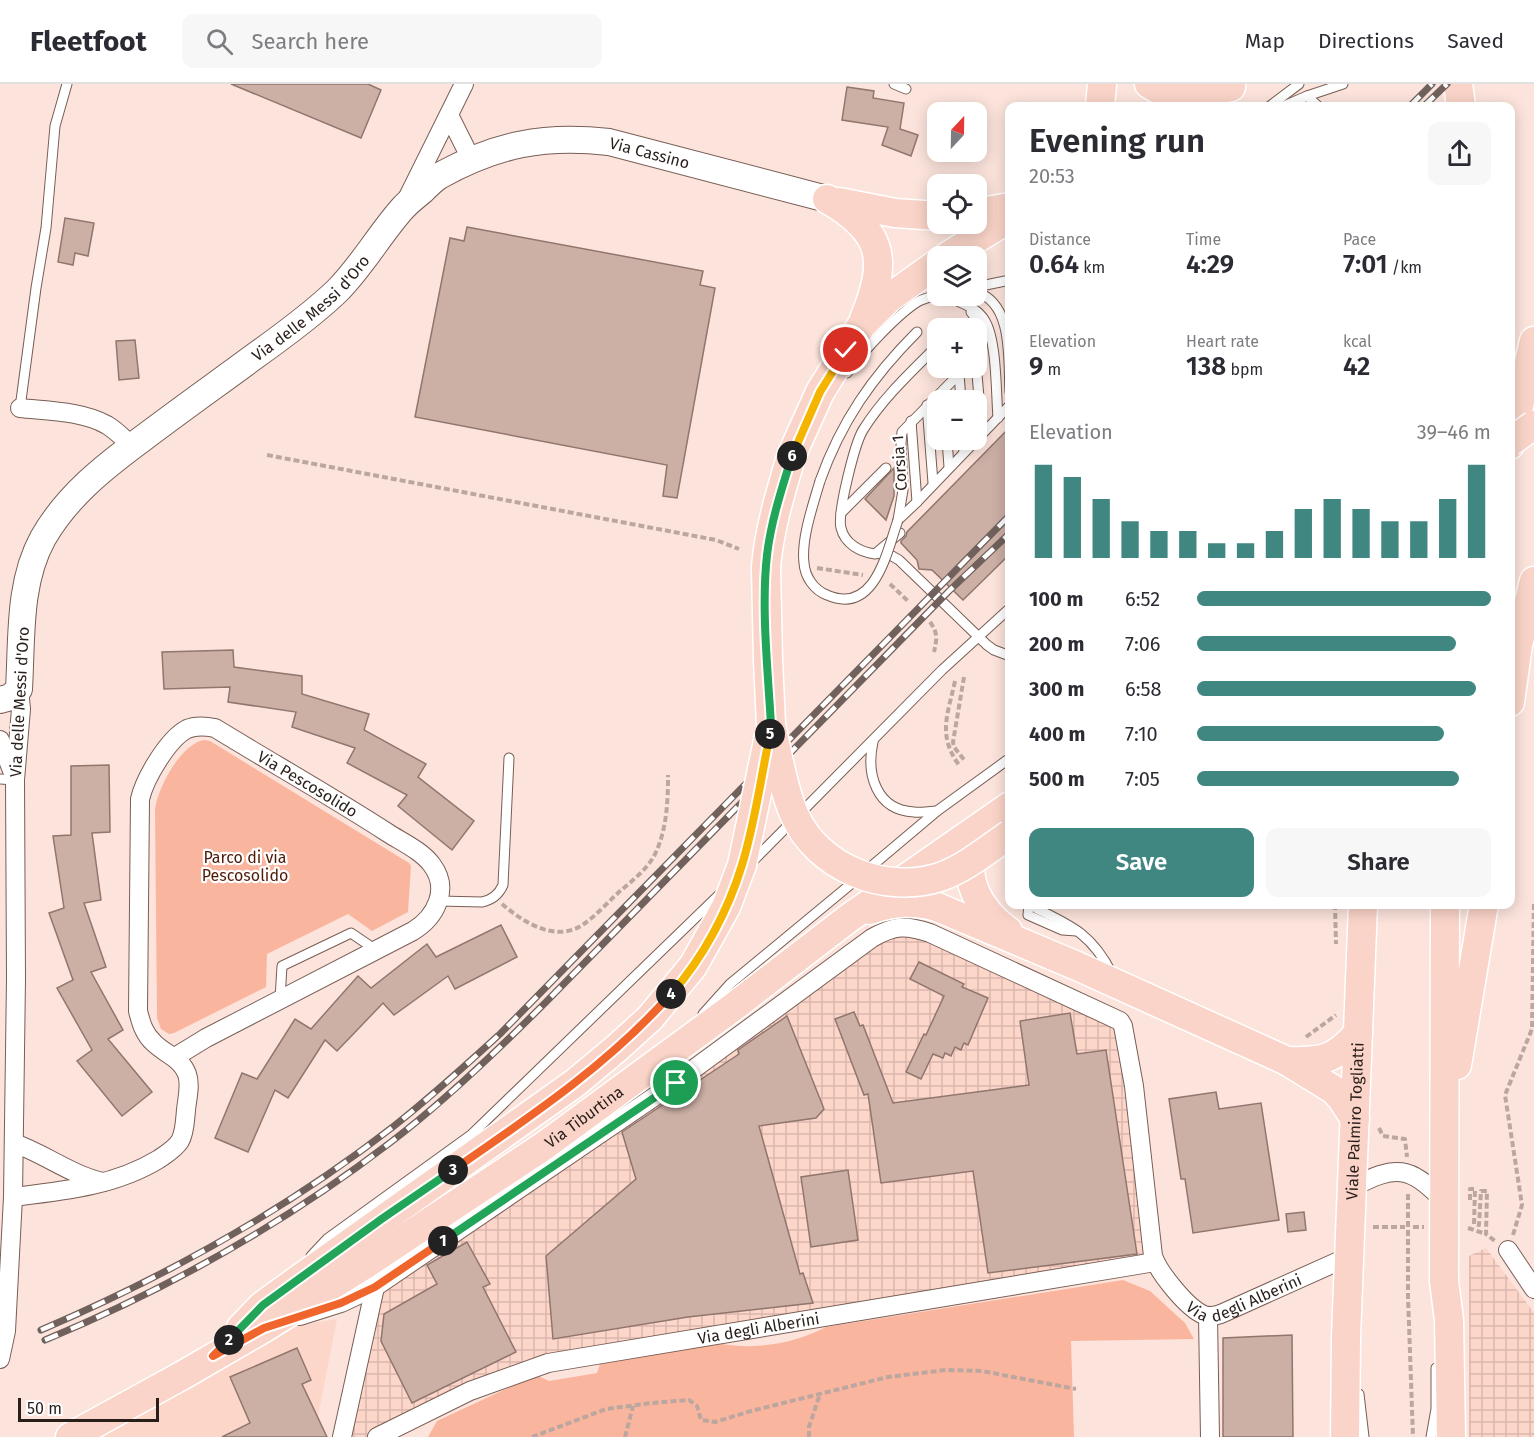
<!DOCTYPE html>
<html lang="en">
<head>
<meta charset="utf-8">
<style>
	body { margin:0; font-family:"Fira Sans",sans-serif; background:#f7f7f7; color:#2b2b33; height:100vh; display:flex; flex-direction:column; font-size:22px; white-space:nowrap }
	* { box-sizing:border-box; margin:0 }
	p { font-size:20px; color:#7c7c81 }
	.icon { flex:none; width:33px; height:33px; fill:none; stroke:currentColor; stroke-width:2; stroke-linecap:round; stroke-linejoin:round }
	.map { position:relative; flex:1; overflow:hidden }
	.panel { position:absolute; left:1005px; top:18px; width:510px; height:807px; display:flex; flex-direction:column; background:#fff; border-radius:12px; box-shadow:0 3px 15px #0003 }
	.panel>* { flex:none }
	.needle { width:39px; rotate:22deg }
	.controls { position:absolute; left:927px; top:18px; display:grid; gap:12px }
	.controls a { display:grid; place-items:center; width:60px; height:60px; border-radius:12px; background:#fff; box-shadow:0 3px 15px #0003; font-size:30px }
	.scale { position:absolute; left:18px; bottom:15px; width:141px; box-sizing:border-box; padding-left:6px; border:3px solid #281e1a; border-top:0; font-size:16px; line-height:21px; white-space:nowrap; color:#281e1a; -webkit-text-stroke:4px #fff; paint-order:stroke }
	.pin { position:absolute; display:grid; place-items:center; width:51px; height:51px; color:#fff; margin:-26px; border:3px solid #fff; border-radius:50%; box-shadow:0 2px 6px #0007 }
	.km { position:absolute; width:30px; height:30px; margin:-15px; border-radius:50%; background:#222; color:#fff; font-size:16px; line-height:30px; text-align:center }
	.round { display:grid; place-items:center; flex:none; width:63px; height:63px; border-radius:12px; background:#f7f7f7 }
	.summary { display:flex; align-items:center; justify-content:space-between; height:102px; padding:0 24px }
	h1 { font-size:33px; font-weight:600; line-height:45px }
	.stats { display:grid; grid-template-columns:repeat(3,1fr); gap:9px; height:102px; padding:6px 24px }
	.stats div { display:grid; align-content:center }
	.stats b { font-size:26px; font-weight:600 }
	.stats small { font-size:16px; font-weight:400 }
	.stats p { font-size:16px }
	.chart { height:168px; padding:12px 24px }
	.chart p { display:flex; justify-content:space-between }
	.chart svg { width:100%; height:108px; margin-top:6px; stroke:#408782; stroke-width:6 }
	.cta { display:flex; gap:12px; margin-top:auto; padding:12px 24px }
	.cta a { flex:1; height:69px; border-radius:12px; background:#408782; color:#fff; font-size:24px; font-weight:600; line-height:69px; text-align:center }
	.cta a+a { background:#f7f7f7; color:#2b2b33 }
	ul { padding:0 24px; list-style:none; font-size:20px }
	li { display:grid; grid-template-columns:96px 72px 1fr; align-items:center; height:45px }
	li i { height:15px; border-radius:8px; background:#408782 }
	header { display:flex; align-items:center; gap:36px; box-sizing:border-box; height:84px; padding:0 30px; background:#fff; border-bottom:2px solid #e1e1e2 }
	header strong { font-size:28px }
	nav { display:flex; gap:33px; margin-inline-start:auto; font-size:21px }
	.search { width:420px; height:54px; background:#f7f7f7; display:flex; align-items:center; gap:15px; box-sizing:border-box; padding:0 21px; border-radius:12px; color:#7c7c81; font-size:22px }
	.map>svg:first-child { display:block }
</style>
</head>
<body>
<header>
<strong>Fleetfoot</strong>
<div class="search"><svg class="icon" aria-label="search" viewBox="0 0 24 24"><circle cx="10" cy="10" r="6"/><path d="M15 15l6 6"/></svg>Search here</div>
<nav><a>Map</a><a>Directions</a><a>Saved</a></nav>
</header>
<div class="map">
<svg width="1534" height="1353" viewBox="0 0 1534 1353">
	<defs>
		<pattern id="industrial-grid" width="8" height="8" patternUnits="userSpaceOnUse" patternTransform="scale(1.5)"><rect width="8" height="8" fill="#fdd6ca"/><path d="M0 4h8M4 0v8" fill="none" stroke="#d9b7ad"/></pattern>
	</defs>
	<rect width="100%" height="100%" fill="#fce4dc"/>
	<path fill="#fdd6ca" d="M337 1235 314 1353H97L296 1242Z"/>
	<g fill="url(#industrial-grid)">
		<path d="M899 843 1115 933 1155 1178 548 1279 377 1353H342L375 1203Z"/>
		<path d="M1486 1164 1534 1229V1353H1469V1172Z"/>
	</g>
	<g fill="#fab59e">
		<path d="M204 656 210 657 409 779 411 782 408 828 372 847 348 830 267 870 266 903 174 949 169 950 161 945 157 934 155 725C158 703 181 660 204 656Z"/>
		<path d="M1123 1196 1150 1207 1185 1239 1194 1255 1071 1257 1074 1353H428L437 1337 536 1291 549 1297 597 1289 601 1277 722 1260C756 1266 796 1259 826 1243Z"/>
	</g>
	<g fill="#ccafa5" stroke="#91766d" stroke-width="1.5">
		<path d="M231 0H368L381 6 361 54Z"/>
		<path d="M847 3 874 7 873 14 904 19 900 45 918 51 911 72 882 61 888 43 842 36Z"/>
		<path d="M65 134 94 139 88 172 75 169 73 181 58 178Z"/>
		<path d="M467 143 703 187 700 201 715 204 677 414 663 412 667 381 415 333 450 154 464 157Z"/>
		<path d="M135 256 139 294 119 296 116 257Z"/>
		<path d="M1010 343V470L963 516 932 486 919 485 917 476 901 459V457L906 452 907 448Z"/>
		<path d="M894 384V412L886 436 865 415Z"/>
		<path d="M233 566 234 583 302 592V610L369 630 364 646 426 680 418 693 474 737 452 766 398 722 407 711 347 679 355 664 292 643 296 628 228 618 230 603 164 605 162 568Z"/>
		<path d="M109 681 110 748 92 749 101 816 84 819 106 883 91 888 123 946 108 955 152 1008 122 1032 77 977 92 966 57 904 73 896 49 829 64 824 53 752 71 751V682Z"/>
		<path d="M501 841 517 873 455 905 448 892 394 931 383 919 337 967 325 956 288 1014 275 1006 248 1068 215 1054 242 989 257 995 295 935 311 945 358 892 371 904 427 860 436 873Z"/>
		<path d="M919 878 964 900 962 903 988 914 968 961 964 959 961 966 955 963 951 972 945 969 943 974 933 970 921 995 906 988 924 950 926 951 944 912 910 895Z"/>
		<path d="M854 928 860 942 863 941 893 1019 1029 1001 1020 937 1070 929 1077 970 1106 966 1137 1170 988 1189 973 1087 881 1099 868 1010 864 1011 835 935Z"/>
		<path d="M787 932 824 1025 816 1034 759 1042 800 1190 803 1189 813 1219 688 1233 553 1255 546 1172 636 1095 622 1048 739 970 738 966Z"/>
		<path d="M1216 1008 1219 1025 1261 1019 1279 1136 1193 1149 1185 1095H1181L1169 1015Z"/>
		<path d="M848 1086 858 1156 811 1163 801 1093Z"/>
		<path d="M1304 1128 1306 1146 1288 1148 1286 1130Z"/>
		<path d="M467 1158 490 1200 483 1203 516 1268 412 1319 381 1257 384 1230 437 1200 427 1181Z"/>
		<path d="M1292 1251 1293 1353H1223V1254Z"/>
		<path d="M297 1264 311 1296 302 1300 327 1353H222L250 1339 230 1293Z"/>
	</g>
	<g fill="none" stroke-linecap="round" stroke-linejoin="round">
		<g stroke="#785e55" stroke-width="11">
			<g id="lane">
				<path d="M894 0 906 5"/>
				<path d="M1307 12 1318 22"/>
				<path d="M1270 22 1299 0"/>
				<path d="M1284 22 1307 12 1343 0"/>
				<path d="M976 203 1010 196"/>
				<path d="M976 208C1014 219 1008 277 1010 308"/>
				<path d="M955 216C967 221 979 226 985 237 997 257 996 310 998 334"/>
				<path d="M971 228C982 241 983 256 976 272"/>
				<path d="M976 278 982 350"/>
				<path d="M847 289C863 268 897 230 919 217 925 214 931 213 938 211"/>
				<path d="M959 290 961 316"/>
				<path d="M927 321 933 399"/>
				<path d="M20 324 36 204 46 144 55 42 67 0"/>
				<path d="M911 337 917 418"/>
				<path d="M947 356 949 383"/>
				<path d="M963 356 964 368"/>
				<path d="M820 397C841 338 872 293 917 248"/>
				<path d="M841 429 886 384"/>
				<path d="M898 436 903 406 901 359 902 348 965 284"/>
				<path d="M898 436 917 418 1010 321"/>
				<path d="M900 449 875 470C860 468 845 460 841 444 837 429 855 359 863 346 883 314 910 289 936 263"/>
				<path d="M880 470 892 472 899 476 987 561 994 566 1010 572"/>
				<path d="M873 658C866 690 876 726 914 728 921 729 930 727 937 727"/>
				<path d="M0 695 15 696"/>
				<path d="M751 779 942 586 1010 524"/>
				<path d="M867 786 937 727 1010 674"/>
				<path d="M439 817 482 818C492 816 499 810 503 801L509 674"/>
				<path d="M1029 820 1028 831 1062 846 1077 847"/>
				<path d="M1036 820 1037 825C1073 842 1093 852 1112 890"/>
				<path d="M280 915 282 882 351 849 376 866"/>
				<path d="M703 930 730 900 857 795"/>
				<path d="M311 1172 327 1155 471 1051 722 808"/>
				<path d="M1359 1310 1364 1353"/>
				<path d="M1431 1353 1436 1325V1284"/>
			</g>
		</g>
		<g stroke="#785e55" stroke-width="20">
			<g id="street">
				<path d="M449 31 471 75"/>
				<path d="M406 117 464 0"/>
				<path d="M20 324C48 327 82 327 107 341 117 347 124 355 132 362"/>
				<path d="M0 656 13 689"/>
				<path d="M14 1059C45 1070 71 1091 103 1098"/>
				<path d="M1353 1103C1396 1081 1409 1081 1444 1117"/>
				<path id="s1" d="M13 1113C63 1107 115 1102 159 1075 166 1070 175 1065 180 1057 185 1048 185 1036 186 1026 187 1015 191 1001 187 990 181 974 165 970 154 959 144 950 141 939 138 927L140 715C145 694 168 655 187 645 196 641 205 642 215 644 272 679 331 712 388 749 402 758 422 767 432 781 450 805 436 833 413 847L206 954 175 973"/>
				<path d="M1508 1166 1534 1205"/>
				<path id="s2" d="M300 1232 341 1219 375 1203 676 998 872 854C895 841 905 841 930 849L1120 937 1123 942 1134 1002 1153 1172C1159 1189 1187 1224 1204 1231 1210 1233 1216 1232 1223 1229L1350 1172"/>
				<path d="M1208 1232 1210 1353"/>
				<path d="M0 1275 6 1247 13 1113 16 895 15 696 21 625 19 605"/>
				<path d="M342 1353 375 1203"/>
				<path id="s3" d="M377 1353 470 1307 548 1279 1155 1178"/>
			</g>
		</g>
		<g stroke="#785e55" stroke-width="28">
			<g id="secondary">
				<path id="s4" d="M0 616 11 613 19 605C22 555 18 499 43 454 67 412 104 383 142 355 179 327 217 300 255 272 283 252 312 231 337 207 362 182 379 151 402 125 408 118 415 113 422 107 427 102 433 96 439 92 497 60 543 51 609 58L827 115"/>
			</g>
		</g>
		<g stroke="#fff" stroke-width="31">
			<g id="primary">
				<path d="M1149 0C1175 18 1203 8 1231 3"/>
				<path d="M1458 0 1461 22"/>
				<path d="M1100 22 1102 0"/>
				<path d="M827 115C885 148 888 177 864 235"/>
				<path d="M839 118 895 129 938 132"/>
				<path d="M976 129 1010 123"/>
				<path d="M948 172 1010 134"/>
				<path d="M1510 361 1534 257"/>
				<path d="M792 370 820 308 861 242 889 214 938 179"/>
				<path d="M766 483 768 576 771 641"/>
				<path d="M1510 618 1518 561 1534 497"/>
				<path d="M978 756C958 791 979 826 1008 847"/>
				<path d="M1445 820 1444 1197 1449 1236 1451 1353"/>
				<path d="M870 826C893 818 913 816 937 823L1077 882 1287 977 1334 1006 1342 1015 1355 1035"/>
				<path d="M1287 977C1322 978 1335 976 1358 949"/>
				<path d="M1457 981 1484 820"/>
				<path d="M241 1244 263 1221 288 1203 575 999 617 964 650 934"/>
				<path id="s5" d="M70 1353 183 1291 264 1244 363 1182 544 1062 732 924 849 834 1010 722"/>
				<path id="s6" d="M1345 1353 1346 1253 1363 820"/>
			</g>
		</g>
		<g stroke="#bba7a0" stroke-width="4" stroke-dasharray="6 3" stroke-linecap="butt">
			<path d="M267 371 716 456 739 465"/>
			<path d="M817 484 863 491"/>
			<path d="M890 500 909 518"/>
			<path d="M930 538C938 549 937 555 934 568"/>
			<path d="M964 593 953 658 954 663 965 677"/>
			<path d="M955 597C948 630 937 651 959 681"/>
			<path d="M502 820C523 838 554 858 581 842 595 833 607 819 619 808 632 797 649 784 656 768 667 744 668 716 668 691"/>
			<path d="M1335 820 1336 860"/>
			<path d="M1306 953 1336 931"/>
			<path d="M1379 1044 1383 1052 1405 1055 1407 1073"/>
			<path d="M1408 1110V1212L1413 1353"/>
			<path d="M1470 1116V1105H1475L1474 1140 1479 1141 1481 1107H1487L1486 1150 1495 1157"/>
			<path d="M1373 1143H1405"/>
			<path d="M1413 1143H1424"/>
			<path d="M1468 1144 1486 1150"/>
			<path d="M1513 1151 1522 1121 1505 1011 1532 945 1534 817"/>
			<path d="M532 1353 606 1325 652 1319 689 1316 697 1322 701 1336 715 1338 751 1327 888 1293 946 1286 982 1287 1076 1305"/>
			<path d="M625 1353 633 1322"/>
			<path d="M809 1353V1343L820 1310"/>
		</g>
		<use href="#lane" stroke="#fff" stroke-width="9"/>
		<use href="#street" stroke="#fff" stroke-width="18"/>
		<use href="#secondary" stroke="#fff" stroke-width="26"/>
		<use href="#primary" stroke="#fad4c8" stroke-width="28"/>
		<g stroke="#70615c" stroke-width="7">
			<g id="rail">
				<path d="M1410 22 1432 0"/>
				<path d="M1424 22 1447 0"/>
				<path d="M41 1246C167 1192 286 1126 394 1042 431 1013 466 981 500 950L1010 431"/>
				<path d="M45 1256C168 1205 285 1139 391 1058 446 1016 497 967 546 918L949 507 1010 449"/>
			</g>
		</g>
		<use href="#rail" stroke="#fff" stroke-width="4.5" stroke-dasharray="14" stroke-linecap="butt"/>
		<g stroke="#785e55" stroke-width="11" stroke-linecap="butt">
			<path id="lane-bridge" d="M820 397C813 421 801 455 804 479 805 493 814 506 827 511 875 532 887 467 898 436"/>
		</g>
		<g stroke="#fff" stroke-width="31" stroke-linecap="butt">
			<g id="primary-bridge">
				<path d="M1510 358 1534 341"/>
				<path d="M766 483C769 445 781 407 792 370"/>
				<path d="M771 641C778 670 782 702 794 730 817 784 885 811 940 793 966 784 988 765 1010 750"/>
				<path d="M650 934 693 882 726 823 742 781 769 652"/>
			</g>
		</g>
		<use href="#lane-bridge" stroke="#fff" stroke-width="9"/>
		<use href="#primary-bridge" stroke="#fad4c8" stroke-width="28"/>
	</g>
	<g fill="none" stroke-linecap="round" stroke-linejoin="round">
		<g stroke="#fff" stroke-width="12">
			<path id="split-1" d="M443 1157 676 999"/>
		</g>
		<g stroke="#fff" stroke-width="12">
			<path id="split-2" d="M229 1256 213 1272 264 1244 341 1219 375 1203 443 1157"/>
		</g>
		<g stroke="#fff" stroke-width="12">
			<path id="split-3" d="M229 1256 263 1221 383 1134 453 1086"/>
		</g>
		<g stroke="#fff" stroke-width="12">
			<path id="split-4" d="M453 1086C530 1033 609 980 671 910"/>
		</g>
		<g stroke="#fff" stroke-width="12">
			<path id="split-5" d="M671 910C703 874 728 827 742 781 755 739 761 693 770 650"/>
		</g>
		<g stroke="#fff" stroke-width="12">
			<path id="split-6" d="M770 650 771 641C768 588 761 524 767 471 771 437 782 404 792 372"/>
		</g>
		<g stroke="#fff" stroke-width="12">
			<path id="split-7" d="M792 372 820 308 846 266"/>
		</g>
		<use href="#split-1" stroke="#22a559" stroke-width="8"/>
		<use href="#split-2" stroke="#f0652b" stroke-width="8"/>
		<use href="#split-3" stroke="#22a559" stroke-width="8"/>
		<use href="#split-4" stroke="#f0652b" stroke-width="8"/>
		<use href="#split-5" stroke="#f5b400" stroke-width="8"/>
		<use href="#split-6" stroke="#22a559" stroke-width="8"/>
		<use href="#split-7" stroke="#f5b400" stroke-width="8"/>
	</g>
	<g text-anchor="middle" stroke-width="4.5" stroke-linejoin="round" paint-order="stroke">
		<g font-size="16" fill="#281e1a" stroke="#fff">
			<text dy="6" stroke="none"><textPath href="#s4" startOffset="936">Via Cassino</textPath></text>
			<text dy="6" stroke="none"><textPath href="#s4" startOffset="532">Via delle Messi d'Oro</textPath></text>
			<text transform="translate(899 379) rotate(-94)" y="6">Corsia 1</text>
			<text transform="translate(19 618) rotate(-87)" y="6">Via delle Messi d'Oro</text>
			<text dy="6" stroke="none"><textPath href="#s1" startOffset="765">Via Pescosolido</textPath></text>
			<text dy="6" stroke="none"><textPath href="#s5" startOffset="606">Via Tiburtina</textPath></text>
			<text dy="6" stroke="none"><textPath href="#s6" startOffset="316">Viale Palmiro Togliatti</textPath></text>
			<text dy="6" stroke="none"><textPath href="#s2" startOffset="1318">Via degli Alberini</textPath></text>
			<text dy="6" stroke="none"><textPath href="#s3" startOffset="400">Via degli Alberini</textPath></text>
		</g>
		<g font-size="16" fill="#4f1906" stroke="#fff">
			<text x="245" y="779">Parco di via<tspan x="245" dy="18">Pescosolido</tspan></text>
		</g>
	</g>
</svg>
<div class="controls">
<a><svg class="needle" viewBox="-14 -14 28 28"><path d="M0-13l5 13h-10z" fill="#e53935"/><path d="M0 13l5-13h-10z" fill="#7c7c81"/></svg></a>
<a><svg class="icon" aria-label="locate" viewBox="0 0 24 24"><circle cx="12" cy="12" r="6"/><path d="M12 2v4M12 18v4M2 12h4M18 12h4"/></svg></a>
<a><svg class="icon" aria-label="layers" viewBox="0 0 24 24"><path d="M12 4l9 5-9 5-9-5zM3 14l9 5 9-5"/></svg></a>
<a>+</a>
<a>−</a>
</div>
<div class="scale">50 m</div>
<div class="pin" style="left:676px;top:999px;background:#1e9e55"><svg class="icon" aria-label="arrive" viewBox="0 0 24 24"><path d="M6 21V4h12l-3 4 3 4H6"/></svg></div>
<div class="pin" style="left:846px;top:266px;background:#d93025"><svg class="icon" aria-label="check" viewBox="0 0 24 24"><path d="M5 12l5 5 9-10"/></svg></div>
<b class="km" style="left:443px;top:1157px">1</b>
<b class="km" style="left:229px;top:1256px">2</b>
<b class="km" style="left:453px;top:1086px">3</b>
<b class="km" style="left:671px;top:910px">4</b>
<b class="km" style="left:770px;top:650px">5</b>
<b class="km" style="left:792px;top:372px">6</b>
<section class="panel">
<div class="summary"><div><h1>Evening run</h1><p>20:53</p></div><a class="round"><svg class="icon" aria-label="share" viewBox="0 0 24 24"><path d="M12 15V3M7 8l5-5 5 5M5 13v7h14v-7"/></svg></a></div>
<div class="stats">
<div><p>Distance</p><b>0.64<small> km</small></b></div>
<div><p>Time</p><b>4:29</b></div>
<div><p>Pace</p><b>7:01<small> /km</small></b></div>
</div>
<div class="stats">
<div><p>Elevation</p><b>9<small> m</small></b></div>
<div><p>Heart rate</p><b>138<small> bpm</small></b></div>
<div><p>kcal</p><b>42</b></div>
</div>
<div class="chart"><p><span>Elevation</span>39–46 m</p>
<svg viewBox="0 0 160 44" preserveAspectRatio="none"><path d="M5 44V6M15 44V11M25 44V20M35 44V29M45 44V33M55 44V33M65 44V38M75 44V38M85 44V33M95 44V24M105 44V20M115 44V24M125 44V29M135 44V29M145 44V20M155 44V6"/></svg>
</div>
<ul>
<li><b>100 m</b>6:52<i style="width:100%"></i></li>
<li><b>200 m</b>7:06<i style="width:88%"></i></li>
<li><b>300 m</b>6:58<i style="width:95%"></i></li>
<li><b>400 m</b>7:10<i style="width:84%"></i></li>
<li><b>500 m</b>7:05<i style="width:89%"></i></li>
</ul>
<div class="cta"><a>Save</a><a>Share</a></div>
</section>
</div>
</body>
</html>
